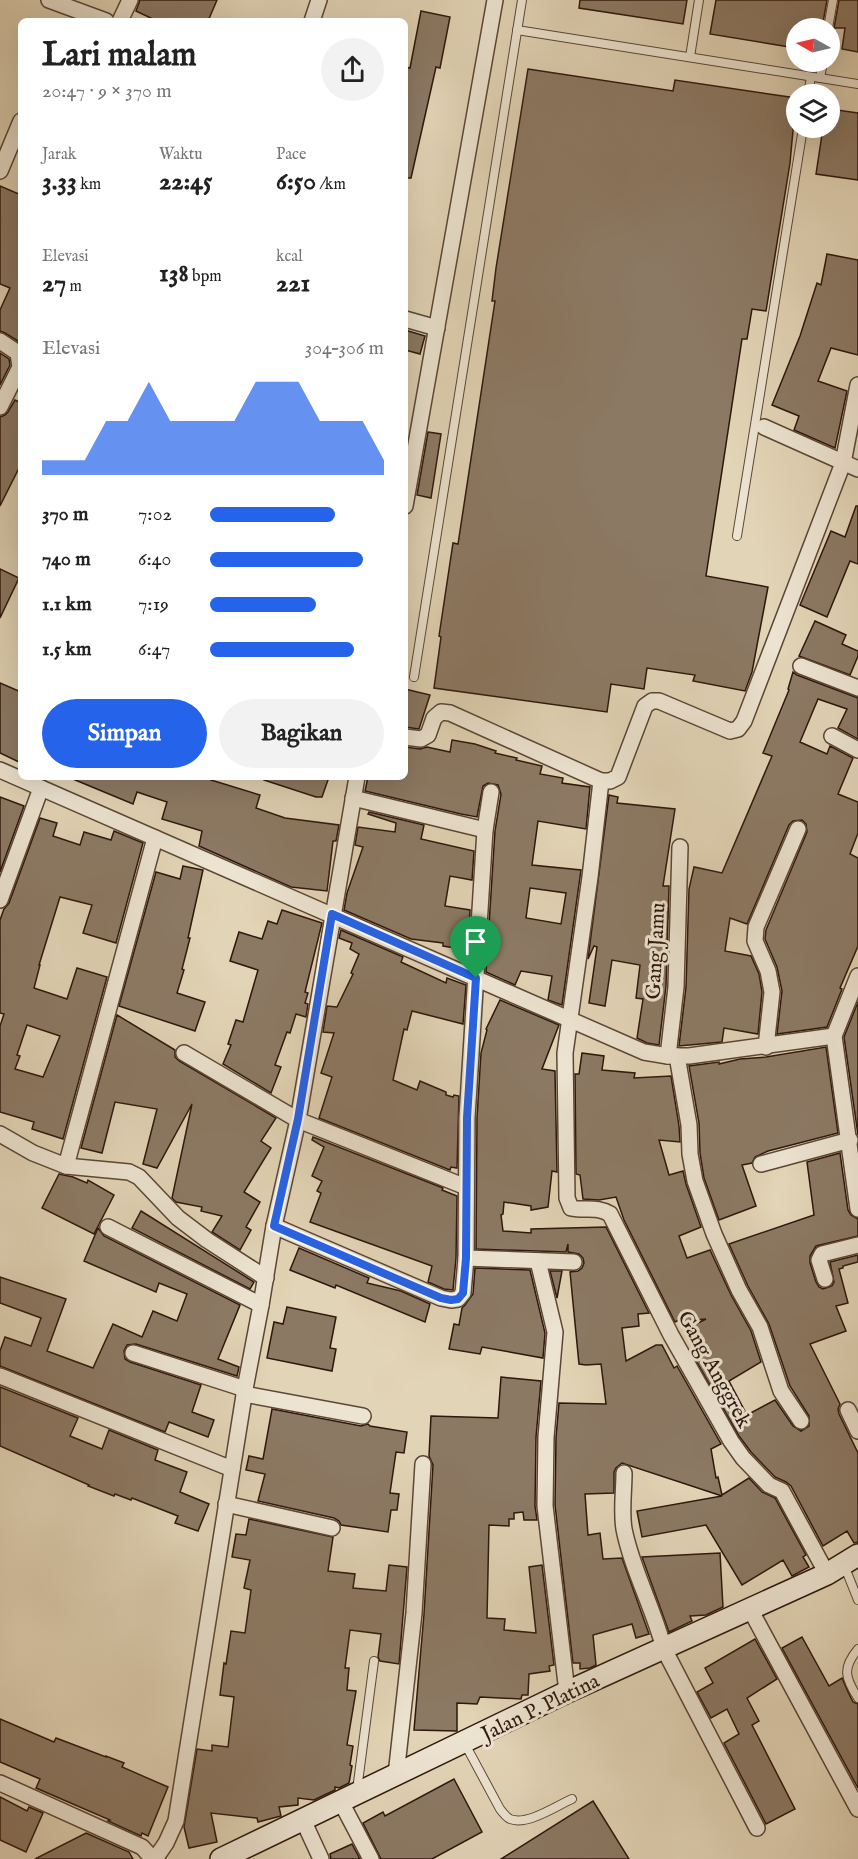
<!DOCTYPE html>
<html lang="id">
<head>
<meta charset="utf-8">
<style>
	body { margin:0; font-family:"IM FELL English",serif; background:#f2f2f2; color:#222; height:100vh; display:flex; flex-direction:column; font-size:22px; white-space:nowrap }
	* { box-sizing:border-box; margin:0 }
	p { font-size:20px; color:#767676 }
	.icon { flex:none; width:33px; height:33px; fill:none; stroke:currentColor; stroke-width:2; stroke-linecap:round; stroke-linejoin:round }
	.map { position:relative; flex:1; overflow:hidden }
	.drawer { position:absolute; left:18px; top:18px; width:390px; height:762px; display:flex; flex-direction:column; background:#fff; border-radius:9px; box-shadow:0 6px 24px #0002 }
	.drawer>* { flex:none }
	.needle { width:39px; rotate:278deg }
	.tools { position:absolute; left:786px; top:18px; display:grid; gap:12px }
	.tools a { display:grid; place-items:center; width:54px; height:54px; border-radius:50%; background:#fff; box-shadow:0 6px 24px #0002; font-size:30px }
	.pin { position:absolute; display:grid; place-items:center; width:51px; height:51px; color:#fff; margin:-62px -26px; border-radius:50% 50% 50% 0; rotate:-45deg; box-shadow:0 0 6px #0007 }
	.pin .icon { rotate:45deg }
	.round { display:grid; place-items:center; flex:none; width:63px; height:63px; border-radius:32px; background:#f2f2f2 }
	.summary { display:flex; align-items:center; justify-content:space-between; height:102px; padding:0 24px }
	h1 { font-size:33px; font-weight:800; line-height:45px }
	.metrics { display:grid; grid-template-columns:repeat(3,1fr); gap:9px; height:102px; padding:6px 24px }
	.metrics div { display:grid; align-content:center }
	.metrics b { font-size:26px; font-weight:800 }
	.metrics small { font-size:16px; font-weight:400 }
	.metrics p { font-size:16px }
	.chart { height:168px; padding:12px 24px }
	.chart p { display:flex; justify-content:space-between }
	.chart svg { width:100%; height:108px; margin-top:6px; fill:#2563eb; opacity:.7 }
	.button { display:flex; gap:12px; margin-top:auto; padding:12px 24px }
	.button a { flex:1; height:69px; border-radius:36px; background:#2563eb; color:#fff; font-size:24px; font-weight:800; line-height:69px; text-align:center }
	.button a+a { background:#f2f2f2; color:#222 }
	ul { padding:0 24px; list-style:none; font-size:20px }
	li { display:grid; grid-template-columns:96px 72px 1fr; align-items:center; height:45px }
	li i { height:15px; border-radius:8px; background:#2563eb }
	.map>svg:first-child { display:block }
</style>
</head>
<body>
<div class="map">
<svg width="858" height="1859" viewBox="0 0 858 1859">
	<rect width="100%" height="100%" fill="#e2d4b6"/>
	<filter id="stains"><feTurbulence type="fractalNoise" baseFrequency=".00333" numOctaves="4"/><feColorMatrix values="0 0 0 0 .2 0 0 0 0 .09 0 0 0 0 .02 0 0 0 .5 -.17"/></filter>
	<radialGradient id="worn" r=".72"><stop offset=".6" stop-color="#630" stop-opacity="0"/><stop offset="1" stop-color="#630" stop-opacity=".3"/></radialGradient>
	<g fill="#8c7964" stroke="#2e170c" stroke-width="1.5" fill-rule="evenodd">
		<path d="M140 0H217L208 21H157L136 11Z"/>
		<path d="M580 0H687L683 24 579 8Z"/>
		<path d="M716 0H827L822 28H796V48L710 34Z"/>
		<path d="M839 0H858V52L842 49 845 28H834Z"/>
		<path d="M421 11 450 17 440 68 436 67 411 178H405V67L410 68Z"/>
		<path d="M528 69 673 91 675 80 796 98 790 163 766 311 752 309 747 339H742L706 576 768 587 752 672 745 691 693 681 695 675 647 668 644 689 611 684 607 712 434 688 441 637 439 636 453 543 458 544 495 301H492L496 268Z"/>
		<path d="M830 109 858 113V180L816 174 823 128H830Z"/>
		<path d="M0 186 21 195V343L5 333 0 331V310L10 288 0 284Z"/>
		<path d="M827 254 858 260V355L831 348 818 381 847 391 835 448 794 430 799 416 772 405 800 336 817 283 821 285Z"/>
		<path d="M405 330 425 336 420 354 405 350Z"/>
		<path d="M0 353 9 359 10 365 0 385Z"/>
		<path d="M15 400 21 403V464L0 506V417L5 415 8 412Z"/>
		<path d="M428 432 441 434 431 498 417 495Z"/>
		<path d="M856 506H858V564L850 561 827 617 800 605 831 531 845 537Z"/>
		<path d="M0 569 19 578 0 618Z"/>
		<path d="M815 621 846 635 842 644 858 651V656L850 675 799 656Z"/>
		<path d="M793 672 797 675 858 698V739L838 728 847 709 818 699 800 742 827 754 830 746 853 758 838 794 858 802V833L850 854 858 858V946L840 988 842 989 827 1027 777 1034 782 991 777 967 765 939 766 930 807 832 806 824 802 820 793 821 789 825 747 924 730 918 725 951 751 956 759 974 762 992 758 1034 724 1028 722 1042 679 1046 686 987 689 889 694 867 722 873 772 756 763 753 789 690 788 689Z"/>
		<path d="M0 683 21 692V763L0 753Z"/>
		<path d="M405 689 430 695 419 729 405 727Z"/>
		<path d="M452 740 475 744 496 751 495 753 517 758 516 760 542 766 540 774 563 778 562 783 590 787 586 829 538 821 532 865 581 870 562 1005 548 1000 552 976 521 971 515 985 486 972 495 831 501 794 498 785 488 783 483 786 477 817 461 814 365 791 368 777H405V747L420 749 427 747 450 752ZM530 888 566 893 561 924 526 918Z"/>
		<path d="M68 777H212L211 780 260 795 256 808 285 818 339 825 336 841H333L327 891 291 887 199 846 202 831 162 819 167 802 137 792 133 804Z"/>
		<path d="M265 777H329L322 797H316L264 780Z"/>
		<path d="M609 795 618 797 617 803 675 809 663 886H669L666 986 659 1045 647 1043 637 1038 643 999 636 998 640 965 612 960 605 1006 589 1003 597 947 594 946 588 959Z"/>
		<path d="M0 797 24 806 0 872Z"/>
		<path d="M369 812 424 825 421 839 474 851 472 880 450 876 445 906 470 910 468 950 443 946V943L411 939 344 910 347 893 363 847 355 845 358 827 395 832 396 823 368 814Z"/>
		<path d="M40 818 57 823 53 836 80 845 84 832 111 840 114 831 143 843 116 943 83 933 92 905 60 897 39 965H40L34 988 67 999 77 968 107 977 63 1139 32 1129 34 1122 0 1112V1026L4 1014 0 1013V920L4 909 9 903ZM27 1025 60 1036 43 1077 15 1069 20 1056 17 1055Z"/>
		<path d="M183 866 203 870 188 938H190L182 969 184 970 177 993 205 1002 195 1031 119 1006 156 872 180 879Z"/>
		<path d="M282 910 322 923 305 992 308 993 305 1003 308 1004 306 1017 296 1014 290 1033 287 1032 275 1065 281 1067 271 1093 223 1064 231 1045 228 1044 236 1020 243 1022 258 970 230 961 239 932 262 939 268 921 277 924Z"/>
		<path d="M341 930 403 957 401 962 446 983 447 978 466 985 463 1024 412 1011 407 1030 404 1029 393 1080 417 1090 420 1081 446 1092V1095L453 1097 454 1095 459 1096 457 1168 451 1167 450 1170 319 1118 332 1077 321 1073 334 1033 323 1032 327 1006 337 1007 353 974 351 973 359 954 350 949 352 943 339 938Z"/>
		<path d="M500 1000 559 1025 542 1069 555 1071 557 1172 552 1171 548 1207 531 1210V1206L504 1202 503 1214 501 1215 503 1231 531 1233V1229L606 1227 649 1313 638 1314 639 1326 622 1328 626 1361 656 1345H662L674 1368 677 1366 721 1444 711 1449 716 1478 718 1477 722 1495 749 1478 762 1492 775 1498 806 1555 803 1557 809 1567 792 1576 783 1560 742 1585 706 1525 642 1537 637 1511 722 1496 622 1463 616 1468 614 1472V1493L585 1494 588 1535 600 1533 603 1559 622 1558 649 1634 636 1638 632 1624 593 1635 596 1665 590 1668 580 1669V1663H573L555 1505 556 1437 559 1403 606 1404 601 1364 586 1365 579 1364 570 1272 578 1271 582 1268 584 1263 583 1258 579 1254 568 1252V1244L566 1252 476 1249 477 1118 481 1053 487 1030 486 1029Z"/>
		<path d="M858 1002V1135L844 1037Z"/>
		<path d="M117 1015 175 1050V1057L179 1061 276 1118 261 1141 271 1148 244 1192 260 1202 246 1227 251 1230 240 1250 212 1232 222 1216 201 1211 202 1207 176 1202 172 1198 192 1104 157 1168 143 1164 157 1109 115 1102 102 1153 81 1148Z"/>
		<path d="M826 1047 838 1133 768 1151 755 1157 752 1163 742 1165 756 1206 719 1220 704 1178 700 1153 699 1123 689 1066 719 1062V1064L740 1059 766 1057Z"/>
		<path d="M582 1053 604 1056 602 1070 635 1073 634 1078 671 1076 679 1126 680 1142 659 1140 669 1175 683 1171 686 1184 701 1227 679 1236 687 1258 710 1250 731 1295 751 1331 761 1362 729 1381 747 1415 775 1400 793 1426 801 1431 809 1426V1416L790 1386 769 1324 748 1286 729 1244 814 1215 807 1162 840 1153 848 1210 851 1215 858 1219V1236L816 1246 810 1256V1263L816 1282 819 1287 823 1289 832 1286 834 1282 830 1262 858 1255V1262L843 1266V1268L839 1269 848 1303 836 1306 846 1331 810 1344 840 1404 838 1409 839 1414 858 1453V1542L854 1543 847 1531 823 1546 791 1486 786 1482 775 1477 751 1452 739 1436 694 1357 702 1353 688 1328 706 1319 685 1321 683 1318 675 1322 624 1220 616 1197 599 1200 583 1199 580 1175 576 1174 575 1074H579Z"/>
		<path d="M313 1137 443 1188 442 1190 457 1196 456 1258 453 1290 444 1289 428 1282 432 1266 310 1222 321 1193 317 1191 322 1181 312 1176 324 1147 312 1140Z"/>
		<path d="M59 1174 73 1177 87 1183 88 1180 114 1195 94 1234 42 1208Z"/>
		<path d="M141 1211 254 1282 250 1289 132 1228Z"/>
		<path d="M98 1228 104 1236 240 1305 218 1359 239 1367 237 1376 136 1344 127 1345 124 1351 125 1359 130 1362 201 1385 192 1412 214 1420 208 1437 169 1422 165 1432 0 1366V1351L5 1337 31 1346 41 1318 0 1303V1277L66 1299 47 1351 93 1368 113 1324 142 1337 153 1311 177 1321 187 1294 159 1283 156 1292 84 1261Z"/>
		<path d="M299 1248 369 1278 367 1283 401 1291 430 1304 425 1322 336 1285 335 1288 290 1270Z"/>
		<path d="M475 1268 530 1270 545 1333 543 1358 482 1347 480 1354 449 1349 454 1324 459 1325 462 1308 465 1305 473 1294Z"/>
		<path d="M550 1271H562L557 1298Z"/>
		<path d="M287 1307 336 1317 330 1348 336 1349 332 1371 267 1358 274 1322 283 1324Z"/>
		<path d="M501 1377 541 1381 536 1437 535 1506 537 1520H524L523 1512 514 1513V1519H509V1526L489 1525 487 1618 505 1619 504 1630 536 1633 529 1567 542 1565 554 1665 549 1666 550 1671 529 1674 528 1695H522L521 1699 480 1697 477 1704 457 1703V1731L414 1730 424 1614 433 1465 429 1456 431 1416 498 1418Z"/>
		<path d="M0 1387 78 1418 70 1436 102 1449 109 1430 158 1450 155 1460 187 1472 180 1492 209 1504 198 1531 175 1523 178 1516 132 1498 131 1500 115 1494 114 1496 88 1486 89 1485 0 1446Z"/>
		<path d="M272 1409 361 1426 368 1424 370 1426 407 1432 404 1453 396 1452 390 1493 399 1494 397 1510H391L388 1532 341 1525 339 1521 334 1518 258 1501 265 1474 246 1470 249 1456 263 1459Z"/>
		<path d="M249 1519 333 1537 328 1571 355 1574 353 1588 386 1591 389 1565 407 1567 399 1664 380 1661 378 1657 381 1634 350 1630 345 1668H349L347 1690 356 1691 347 1745 353 1746 350 1765 352 1766 349 1783 339 1788 335 1787V1790L314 1800 298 1798V1805L279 1807 281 1816 258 1822 257 1818 211 1813 217 1842 189 1848 184 1827 197 1749 212 1751V1745L228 1747 234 1697 220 1695 224 1663 226 1664 231 1631 245 1633 251 1590 244 1588 250 1560 232 1557 236 1534 246 1535Z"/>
		<path d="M720 1553 723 1607 706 1615 690 1616 692 1621 669 1632 642 1557Z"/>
		<path d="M802 1637 829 1686 842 1678 849 1694 853 1702 858 1704V1788L782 1648Z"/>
		<path d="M755 1639 777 1679 747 1698 759 1721 752 1725 795 1809 766 1824 724 1743 739 1734 727 1709 711 1718 697 1692 713 1683 705 1668Z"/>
		<path d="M0 1719 54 1742 56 1738 106 1757V1756L124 1763 122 1767 168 1787 148 1836 142 1833 141 1836 108 1821 110 1820 36 1788 40 1779 0 1762Z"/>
		<path d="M454 1779 482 1832 432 1859H381L363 1823 383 1812 385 1816Z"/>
		<path d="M0 1797 27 1811 29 1807 43 1813 26 1852 0 1840Z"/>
		<path d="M593 1801 629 1859H501Z"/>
		<path d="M86 1833 129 1852 133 1859H35Z"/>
		<path d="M352 1844 360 1859H331L330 1854Z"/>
	</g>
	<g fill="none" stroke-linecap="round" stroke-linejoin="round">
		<g stroke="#5b4636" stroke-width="10">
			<g id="lane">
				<path d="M828 28 833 0"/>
				<path d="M517 30 858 84"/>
				<path d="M690 57 699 0"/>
				<path d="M820 78 823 62"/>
				<path d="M808 94 811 77"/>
				<path d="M737 536 803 128"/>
				<path d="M414 677 522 0"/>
				<path d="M844 1565 858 1600"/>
				<path d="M858 1649C842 1668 845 1678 858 1698"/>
				<path d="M465 1744 500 1809C503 1813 506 1817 510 1819 527 1826 556 1806 572 1799"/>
				<path d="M357 1790 374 1661"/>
			</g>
		</g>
		<g stroke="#5b4636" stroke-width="18">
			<g id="street">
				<path d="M49 0 106 21"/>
				<path d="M120 21 130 0"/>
				<path d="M312 21 319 0"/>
				<path d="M0 171 21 121"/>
				<path d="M405 319 437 328"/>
				<path d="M0 341 18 353 20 367 0 407"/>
				<path d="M764 427 858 469"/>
				<path d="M405 506 495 0"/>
				<path d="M801 666 858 688"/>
				<path d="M832 736 858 750"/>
				<path d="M405 737 421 739 428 735 434 718 441 712 450 713 601 781H610L618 777 645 706 652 701H659L730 731 738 729 744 721 843 463 858 385"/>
				<path d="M0 770 644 1052 668 1056H689L834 1036"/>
				<path d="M601 781 590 877 565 1053 567 1198 571 1208C585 1211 597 1206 610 1214L671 1335 731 1441 743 1458 769 1485 782 1491 827 1574"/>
				<path d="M353 798 485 830"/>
				<path d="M0 900 41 788"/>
				<path d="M858 976 834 1036 858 1209"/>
				<path d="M766 1047 772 992 768 971 755 941 756 927 798 829"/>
				<path d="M184 1053 298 1120 466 1187"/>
				<path d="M668 1056 676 987 680 847"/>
				<path d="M677 1056 689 1125 690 1154 695 1181 714 1234 739 1290 760 1327 781 1391 801 1421"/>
				<path d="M0 1134 33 1153 66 1166 129 1172 139 1177 178 1218 207 1240 266 1278"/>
				<path d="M761 1164 850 1140"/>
				<path d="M66 1166 155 838"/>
				<path d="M274 1226 441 1298 451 1300 458 1299 463 1293 466 1258 467 1118 485 830 491 792"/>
				<path d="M108 1227 261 1305"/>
				<path d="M466 1258 574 1262"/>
				<path d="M538 1261 555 1332 546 1437 545 1506 567 1692"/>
				<path d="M825 1279 819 1260 822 1254 858 1245"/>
				<path d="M133 1353 245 1389"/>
				<path d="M0 1376 232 1469"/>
				<path d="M244 1394 363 1416"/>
				<path d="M848 1410 858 1431"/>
				<path d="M624 1473C624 1491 621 1511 624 1529 632 1570 654 1609 664 1649L757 1828"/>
				<path d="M226 1504 332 1528"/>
				<path d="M750 1609 858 1809"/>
				<path d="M396 1775 414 1613 423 1464"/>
				<path d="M0 1783 142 1847 153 1859"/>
				<path d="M341 1802 371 1859"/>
				<path d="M303 1820 321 1859"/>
				<path d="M155 1859 166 1843 176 1821 245 1389 261 1305 274 1226 298 1120 357 777"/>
			</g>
		</g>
		<g stroke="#2e170c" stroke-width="24">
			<path id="secondary" d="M221 1859 567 1692 827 1574 858 1555"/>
		</g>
		<use href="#lane" stroke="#ece3d0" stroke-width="8"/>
		<use href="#street" stroke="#ece3d0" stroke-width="15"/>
		<use href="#secondary" stroke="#ece3d0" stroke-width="21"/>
	</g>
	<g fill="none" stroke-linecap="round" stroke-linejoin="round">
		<g stroke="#fff" stroke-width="12">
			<path id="route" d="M332 914 476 978 467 1118 466 1258 463 1293 458 1299 451 1300 441 1298 274 1226 298 1119Z"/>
		</g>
		<use href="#route" stroke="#2563eb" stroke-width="8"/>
	</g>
	<g text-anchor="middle" stroke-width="6" stroke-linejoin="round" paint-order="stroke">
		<g font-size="21" fill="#2e170c" stroke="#ece3d0">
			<text transform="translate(655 951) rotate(-87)" y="7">Gang Jamu</text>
			<text transform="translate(715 1369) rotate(61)" y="7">Gang Anggrek</text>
			<text transform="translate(540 1707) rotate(-26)" y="7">Jalan P. Platina</text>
		</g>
	</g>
	<rect width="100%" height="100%" filter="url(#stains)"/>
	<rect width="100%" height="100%" fill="url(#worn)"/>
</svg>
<div class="tools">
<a><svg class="needle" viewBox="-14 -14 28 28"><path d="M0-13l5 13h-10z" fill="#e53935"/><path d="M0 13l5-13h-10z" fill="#767676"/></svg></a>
<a><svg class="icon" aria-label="layers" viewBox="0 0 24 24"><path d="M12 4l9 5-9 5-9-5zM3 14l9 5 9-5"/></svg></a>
</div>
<div class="pin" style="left:476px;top:978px;background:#1e9e55"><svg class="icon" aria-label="arrive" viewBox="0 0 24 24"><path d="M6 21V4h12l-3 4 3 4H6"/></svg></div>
<section class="drawer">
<div class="summary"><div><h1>Lari malam</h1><p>20:47 · 9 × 370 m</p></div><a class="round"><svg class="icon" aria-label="share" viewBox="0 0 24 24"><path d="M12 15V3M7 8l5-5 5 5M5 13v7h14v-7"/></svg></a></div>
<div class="metrics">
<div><p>Jarak</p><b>3.33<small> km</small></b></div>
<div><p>Waktu</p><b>22:45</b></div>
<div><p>Pace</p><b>6:50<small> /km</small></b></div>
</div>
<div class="metrics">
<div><p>Elevasi</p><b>27<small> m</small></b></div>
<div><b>138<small> bpm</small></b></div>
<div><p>kcal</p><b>221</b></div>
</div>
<div class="chart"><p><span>Elevasi</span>304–306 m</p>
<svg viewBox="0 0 160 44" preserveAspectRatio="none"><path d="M0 44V38L10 38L20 38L30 22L40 22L50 6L60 22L70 22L80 22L90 22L100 6L110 6L120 6L130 22L140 22L150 22L160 38V44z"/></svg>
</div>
<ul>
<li><b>370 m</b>7:02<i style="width:72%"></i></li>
<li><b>740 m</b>6:40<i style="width:88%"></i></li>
<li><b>1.1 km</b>7:19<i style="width:61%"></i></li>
<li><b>1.5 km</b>6:47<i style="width:83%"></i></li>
</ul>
<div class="button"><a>Simpan</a><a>Bagikan</a></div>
</section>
</div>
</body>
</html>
